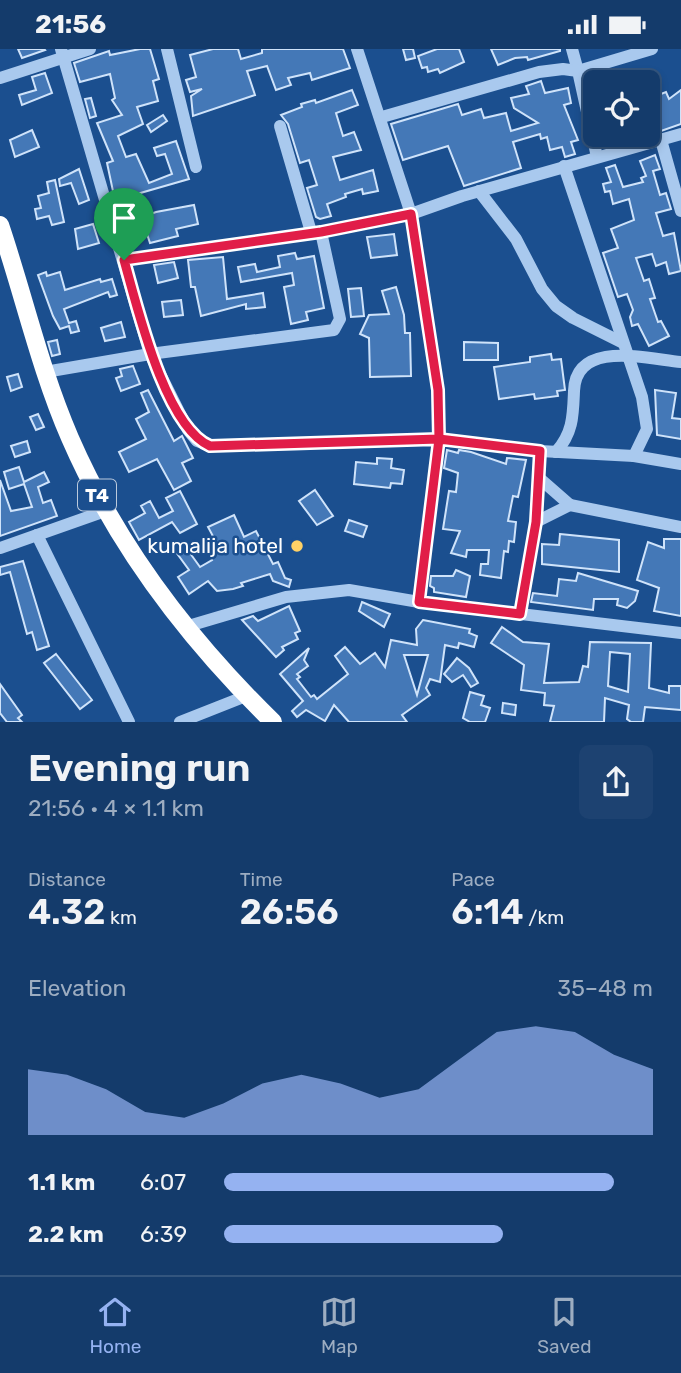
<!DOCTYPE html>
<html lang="en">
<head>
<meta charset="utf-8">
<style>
	body { margin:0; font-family:Rubik,sans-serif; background:#1d4271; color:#f1f3f6; height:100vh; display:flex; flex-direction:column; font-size:26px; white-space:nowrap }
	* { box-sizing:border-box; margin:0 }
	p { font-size:23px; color:#9dadc1 }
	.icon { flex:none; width:38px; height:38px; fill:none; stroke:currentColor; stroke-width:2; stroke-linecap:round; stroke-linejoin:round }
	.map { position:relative; height:673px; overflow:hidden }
	.sheet { display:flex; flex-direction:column; background:#143b6b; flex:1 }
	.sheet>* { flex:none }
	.controls { position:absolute; left:583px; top:21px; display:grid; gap:14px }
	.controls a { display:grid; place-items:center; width:77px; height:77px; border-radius:10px; background:#143b6b; box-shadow:0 4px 10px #0003,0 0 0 2px #33557e; font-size:35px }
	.pin { position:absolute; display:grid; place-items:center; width:60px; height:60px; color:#fff; margin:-72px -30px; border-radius:50% 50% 50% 0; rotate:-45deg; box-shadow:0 0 7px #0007 }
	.pin .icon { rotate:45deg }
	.round { display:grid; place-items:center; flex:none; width:74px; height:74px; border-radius:10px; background:#1d4271 }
	.headline { display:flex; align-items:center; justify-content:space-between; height:119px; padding:0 28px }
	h1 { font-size:38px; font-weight:600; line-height:52px }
	.stats { display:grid; grid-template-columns:repeat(3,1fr); gap:10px; height:119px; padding:7px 28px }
	.stats div { display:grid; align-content:center }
	.stats b { font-size:35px; font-weight:600 }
	.stats small { font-size:19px; font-weight:400 }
	.stats p { font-size:19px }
	.chart { height:196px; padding:14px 28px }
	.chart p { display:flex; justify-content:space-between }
	.chart svg { width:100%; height:126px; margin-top:7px; fill:#95b2f1; opacity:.7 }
	ul { padding:0 28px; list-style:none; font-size:23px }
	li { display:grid; grid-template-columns:112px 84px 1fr; align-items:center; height:52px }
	li i { height:18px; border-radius:9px; background:#95b2f1 }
	.status { display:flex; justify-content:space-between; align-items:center; height:49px; padding:0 35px; background:#143b6b; direction:ltr }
	.status svg { height:19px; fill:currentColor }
	.menu { display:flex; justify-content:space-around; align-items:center; height:98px; border-top:2px solid #33557e; background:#143b6b; font-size:19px; color:#9dadc1 }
	.menu a { display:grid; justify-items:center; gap:4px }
	.menu .selected { color:#95b2f1 }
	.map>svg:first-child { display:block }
</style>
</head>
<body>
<div class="status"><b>21:56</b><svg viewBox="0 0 49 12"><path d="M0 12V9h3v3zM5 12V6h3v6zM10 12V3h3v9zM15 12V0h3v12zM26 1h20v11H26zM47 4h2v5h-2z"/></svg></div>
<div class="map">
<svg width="681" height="673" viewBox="0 0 681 673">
	<rect width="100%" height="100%" fill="#1b4f8f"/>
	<g fill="#4478b7" stroke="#cfe3fa" stroke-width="2" fill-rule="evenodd">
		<path d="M18 0H44L45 1 22 9Z"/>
		<path d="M140 0H150L159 30 153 32 158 52 137 58 143 75 118 87 126 108 136 105 149 134 172 125 165 105 157 107 154 99 176 92 189 130 130 147 133 157 117 161 107 114 113 112 97 74 122 66 112 51 115 49 110 25 80 33 74 14 109 2 110 6Z"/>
		<path d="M213 0H238L241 10 262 4V0H343L350 19 312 31 310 24 288 29 291 36 276 41 267 17 247 22 255 46 193 67 191 47 202 40 190 43 186 31 196 28 190 6Z"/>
		<path d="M403 0H413L415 9 406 11Z"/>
		<path d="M437 0H459L464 13 440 24 438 20 428 23 427 18 422 19 418 7Z"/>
		<path d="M491 0H560V2L528 11 527 8 515 9 498 16Z"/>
		<path d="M45 24 52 44 22 56 19 46 36 41 32 28Z"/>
		<path d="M541 32 545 44 568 39 571 54 564 56 578 91 571 93 575 105 565 108 562 98 550 101 547 88 541 90 540 85 513 93 521 119 464 137 448 97 403 111 391 75 458 55 462 66 481 60 484 69 506 64 511 82 538 74 514 59 511 49 529 45 526 37Z"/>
		<path d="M352 41 358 56 336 64 343 87 354 83 361 101 333 108 340 131 373 121 378 142 363 145 362 140 345 145 346 148 327 155 331 167 320 170 316 168 307 139 317 136 309 111 300 114 288 75 281 66 302 58 301 55 315 51 316 54Z"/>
		<path d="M681 41V75L661 82 656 72 648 75V50L666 43 669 50Z"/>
		<path d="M91 49 96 67 90 69 85 50Z"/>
		<path d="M163 66 167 72 151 83 147 76Z"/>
		<path d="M32 81 39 98 15 108 10 91Z"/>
		<path d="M655 106 660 120 653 122 660 146 666 144 671 160 656 164 663 187 674 184 681 222 669 225 666 213 656 217 652 205 636 209 644 232 649 230 655 249 650 250 658 273 661 272 669 287 649 297 638 275 632 277 630 268 633 261 627 245 618 248 603 204 618 199 611 180 634 171 629 150 613 155 610 142 605 143 603 135 611 133 606 119 615 116 623 138 643 133 641 129 646 127 640 112Z"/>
		<path d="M79 120 89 151 79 155 71 134 60 137 59 130Z"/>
		<path d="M55 131 64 173 52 176 49 167 37 170 35 160 41 159 38 147 49 144 47 133Z"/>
		<path d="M194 156 198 175 176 180 178 187 150 194 147 185 126 191 121 176 156 163Z"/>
		<path d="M93 175 99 194 78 200 75 180Z"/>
		<path d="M394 185 397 206 371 209 367 188Z"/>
		<path d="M295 204 297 210 314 207 324 259 306 263 308 271 291 275 284 238 294 236 292 224 241 233 238 218 255 215 257 223 280 218 278 207Z"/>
		<path d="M223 208 227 250 263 244 265 258 246 260V255L201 267 195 238H191L188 211Z"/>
		<path d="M174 213 178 229 158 234 154 216Z"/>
		<path d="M46 223 47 227 60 223 65 241 100 230 101 233 112 230 117 246 110 248 108 243 64 260 69 274 76 272 79 282 71 284 69 277 60 280 53 267 38 226Z"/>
		<path d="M396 238 404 266 405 284H410L411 327 370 328 369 289 360 285 369 266 389 265 382 242Z"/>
		<path d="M361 239 364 267 351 268 348 240Z"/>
		<path d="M181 251 183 266 164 268 162 253Z"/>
		<path d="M121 273 125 288 105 292 101 279Z"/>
		<path d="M57 291 60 305 52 307 48 293Z"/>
		<path d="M464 293 498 294V311H464Z"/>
		<path d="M551 305 552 311 561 310 565 341 557 342 558 347 535 350 534 345 499 350 494 318 530 313V308Z"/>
		<path d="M133 317 140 335 121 342 116 329 122 327 120 320Z"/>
		<path d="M18 325 22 338 11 342 7 328Z"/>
		<path d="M148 341 174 392 182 387 193 409 182 414 191 432 174 441 157 410 129 423 119 403 146 390 136 370 149 363 141 344Z"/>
		<path d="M655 341 676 344 672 369 681 370V390L657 386Z"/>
		<path d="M38 365 44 378 36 381 30 368Z"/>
		<path d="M27 392 30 403 15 408 11 397Z"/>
		<path d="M447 401 458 404 459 401 471 403 506 415 507 409 526 411 518 448 513 447 508 472 516 473 514 493 509 492 508 503 504 502 501 529 480 526 481 515H488L489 501H467L466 508 451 504 460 482 443 480 449 442 456 443 458 424 444 419Z"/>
		<path d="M377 409 392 410 391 419 404 421 402 435 391 434 390 439 354 435 356 413 377 415Z"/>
		<path d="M19 418 24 433 44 423 49 433 38 438 43 454 51 451 57 467 0 487V431L11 462 32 458 24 435 9 440 4 423Z"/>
		<path d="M315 441 333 467 317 476 299 452Z"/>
		<path d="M180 442 197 475 180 484 172 473 139 491 129 473 145 464 141 457 150 452 159 469 173 462 166 449Z"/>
		<path d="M234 466 244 488 256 482 273 515 278 513 285 529 291 531 289 538 273 532 270 525 241 534 243 537 233 540 217 542 208 532 189 545 178 528 189 521 173 499 182 493 200 518 212 511 204 494 214 489 208 478Z"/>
		<path d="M349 471 367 477 363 488 345 482Z"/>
		<path d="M560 485 619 491V523L542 515V495L559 496Z"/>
		<path d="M664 490H681V567L654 562 659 539 637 531 648 493 664 499Z"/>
		<path d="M23 512 49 597 37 601 32 583 27 585 10 523 0 526V518Z"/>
		<path d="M456 521 470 527 466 548 434 543V539L430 537 431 527H453Z"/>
		<path d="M578 524 638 542 635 552 627 559 617 556 618 550H594L593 561 531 553 533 544 557 547 559 530 576 532Z"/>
		<path d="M362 553 390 565 384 578 359 562Z"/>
		<path d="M289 557 300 582 295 584 298 590 282 598 284 601 276 608 242 571 253 567 258 572Z"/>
		<path d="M423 571 470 580 469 584 477 587 474 598 459 594 458 599 445 596 440 633 430 630 426 639 430 646 402 666 407 673H349L334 656 325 672 306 661 297 668 292 662 303 652 280 625 309 599 304 611 308 617 297 625 300 628 297 630 311 648 314 646 317 650 348 625 335 607 345 598 360 615 375 604 385 618 391 591 417 596 416 580ZM404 606H428L417 646Z"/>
		<path d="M502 578 523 593 549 595 544 634 579 633 583 617 588 618 590 593 651 594 649 639 669 644V637H681V661L645 658 643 673H631L627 670 629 656 605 649 604 673H550L554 657 544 656 545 644 521 641 524 616 491 594ZM610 603 630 605 628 643 608 637Z"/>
		<path d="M56 605 92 651 80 660 44 614Z"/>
		<path d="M457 609 469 619 478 634 471 638 463 626 452 633 444 625Z"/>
		<path d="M0 635 22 666 18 669 22 673H7L0 664Z"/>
		<path d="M470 643 484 647 481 656 490 659 485 673H470L463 669Z"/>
		<path d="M503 654 516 656 515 666 502 664Z"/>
	</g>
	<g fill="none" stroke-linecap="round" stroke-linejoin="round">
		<g stroke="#a9c9ee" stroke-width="12">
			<path d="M61 0 150 305 188 381 197 392 210 397 439 390 540 402 634 407 681 415"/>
			<path d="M167 0 196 118"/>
			<path d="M357 0 411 165 438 341 439 390 419 553"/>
			<path d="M572 0 578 22 652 0"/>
			<path d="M0 29 90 0"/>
			<path d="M382 68 539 23 563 20 578 22 597 108"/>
			<path d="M280 77 311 183"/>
			<path d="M661 91 681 162"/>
			<path d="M564 117 642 348 647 380 634 407"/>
			<path d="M479 142 516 190 542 240 556 257 573 269 623 294"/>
			<path d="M124 211 321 183 411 165 462 147 681 85"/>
			<path d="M45 323 150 305 334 281 340 270 321 183"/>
			<path d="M556 403C573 384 573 367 574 342 576 290 648 310 681 313"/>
			<path d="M538 428 570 456"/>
			<path d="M536 473 570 456 681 478"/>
			<path d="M37 486 129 673"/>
			<path d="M0 499 105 462"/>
			<path d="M520 565 536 473 540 402"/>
			<path d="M185 578 286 548 349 541 419 553 681 584"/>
			<path d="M180 673 246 647"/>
		</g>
		<path stroke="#fff" stroke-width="18" d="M0 176C24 247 40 320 70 389 117 497 189 591 273 673"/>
	</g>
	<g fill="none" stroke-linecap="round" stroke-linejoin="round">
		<g stroke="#fff" stroke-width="14">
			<path id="route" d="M124 211C137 257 165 378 210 397L439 390 419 553 520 565 536 473 540 402 439 390 438 341 411 165 321 183 124 211"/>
		</g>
		<use href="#route" stroke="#e11d48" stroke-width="9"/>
	</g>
	<circle fill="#ffd166" stroke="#1b4f8f" stroke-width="2.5" cx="297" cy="497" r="7"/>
	<g text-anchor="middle" stroke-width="5" stroke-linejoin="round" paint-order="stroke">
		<rect fill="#1b4f8f" stroke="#bbcadd" stroke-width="2" x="78" y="430.5" width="38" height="31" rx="5"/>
		<g font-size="19" font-weight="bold" fill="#fff">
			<text x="97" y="453">T4</text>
		</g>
		<g font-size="21" fill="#fff" stroke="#1b4f8f" text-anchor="end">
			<text x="283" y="504">kumalija hotel</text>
		</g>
	</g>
</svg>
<div class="controls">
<a><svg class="icon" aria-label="locate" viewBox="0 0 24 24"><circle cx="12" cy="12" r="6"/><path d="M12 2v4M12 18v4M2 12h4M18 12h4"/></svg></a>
</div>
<div class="pin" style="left:124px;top:211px;background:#1e9e55"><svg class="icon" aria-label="arrive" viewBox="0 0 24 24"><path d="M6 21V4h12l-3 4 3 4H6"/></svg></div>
</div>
<section class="sheet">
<div class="headline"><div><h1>Evening run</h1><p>21:56 · 4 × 1.1 km</p></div><a class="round"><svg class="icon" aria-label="share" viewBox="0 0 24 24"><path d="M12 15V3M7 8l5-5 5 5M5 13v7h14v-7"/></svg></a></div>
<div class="stats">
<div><p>Distance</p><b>4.32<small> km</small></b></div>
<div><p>Time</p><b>26:56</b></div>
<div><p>Pace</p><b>6:14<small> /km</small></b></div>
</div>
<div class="chart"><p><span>Elevation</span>35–48 m</p>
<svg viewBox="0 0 160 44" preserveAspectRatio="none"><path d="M0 44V21L10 23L20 28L30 36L40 38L50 33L60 26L70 23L80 26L90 31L100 28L110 18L120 8L130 6L140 8L150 16L160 21V44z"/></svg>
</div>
<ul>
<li><b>1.1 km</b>6:07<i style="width:91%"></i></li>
<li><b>2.2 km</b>6:39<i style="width:65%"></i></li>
</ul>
</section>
<nav class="menu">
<a class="selected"><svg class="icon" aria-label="home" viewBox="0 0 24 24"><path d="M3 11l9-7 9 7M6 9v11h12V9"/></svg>Home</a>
<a><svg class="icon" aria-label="map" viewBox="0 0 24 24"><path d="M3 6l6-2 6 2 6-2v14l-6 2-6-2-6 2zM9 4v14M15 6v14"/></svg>Map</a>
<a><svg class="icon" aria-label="saved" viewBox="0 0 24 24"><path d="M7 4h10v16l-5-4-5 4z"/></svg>Saved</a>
</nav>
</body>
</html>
